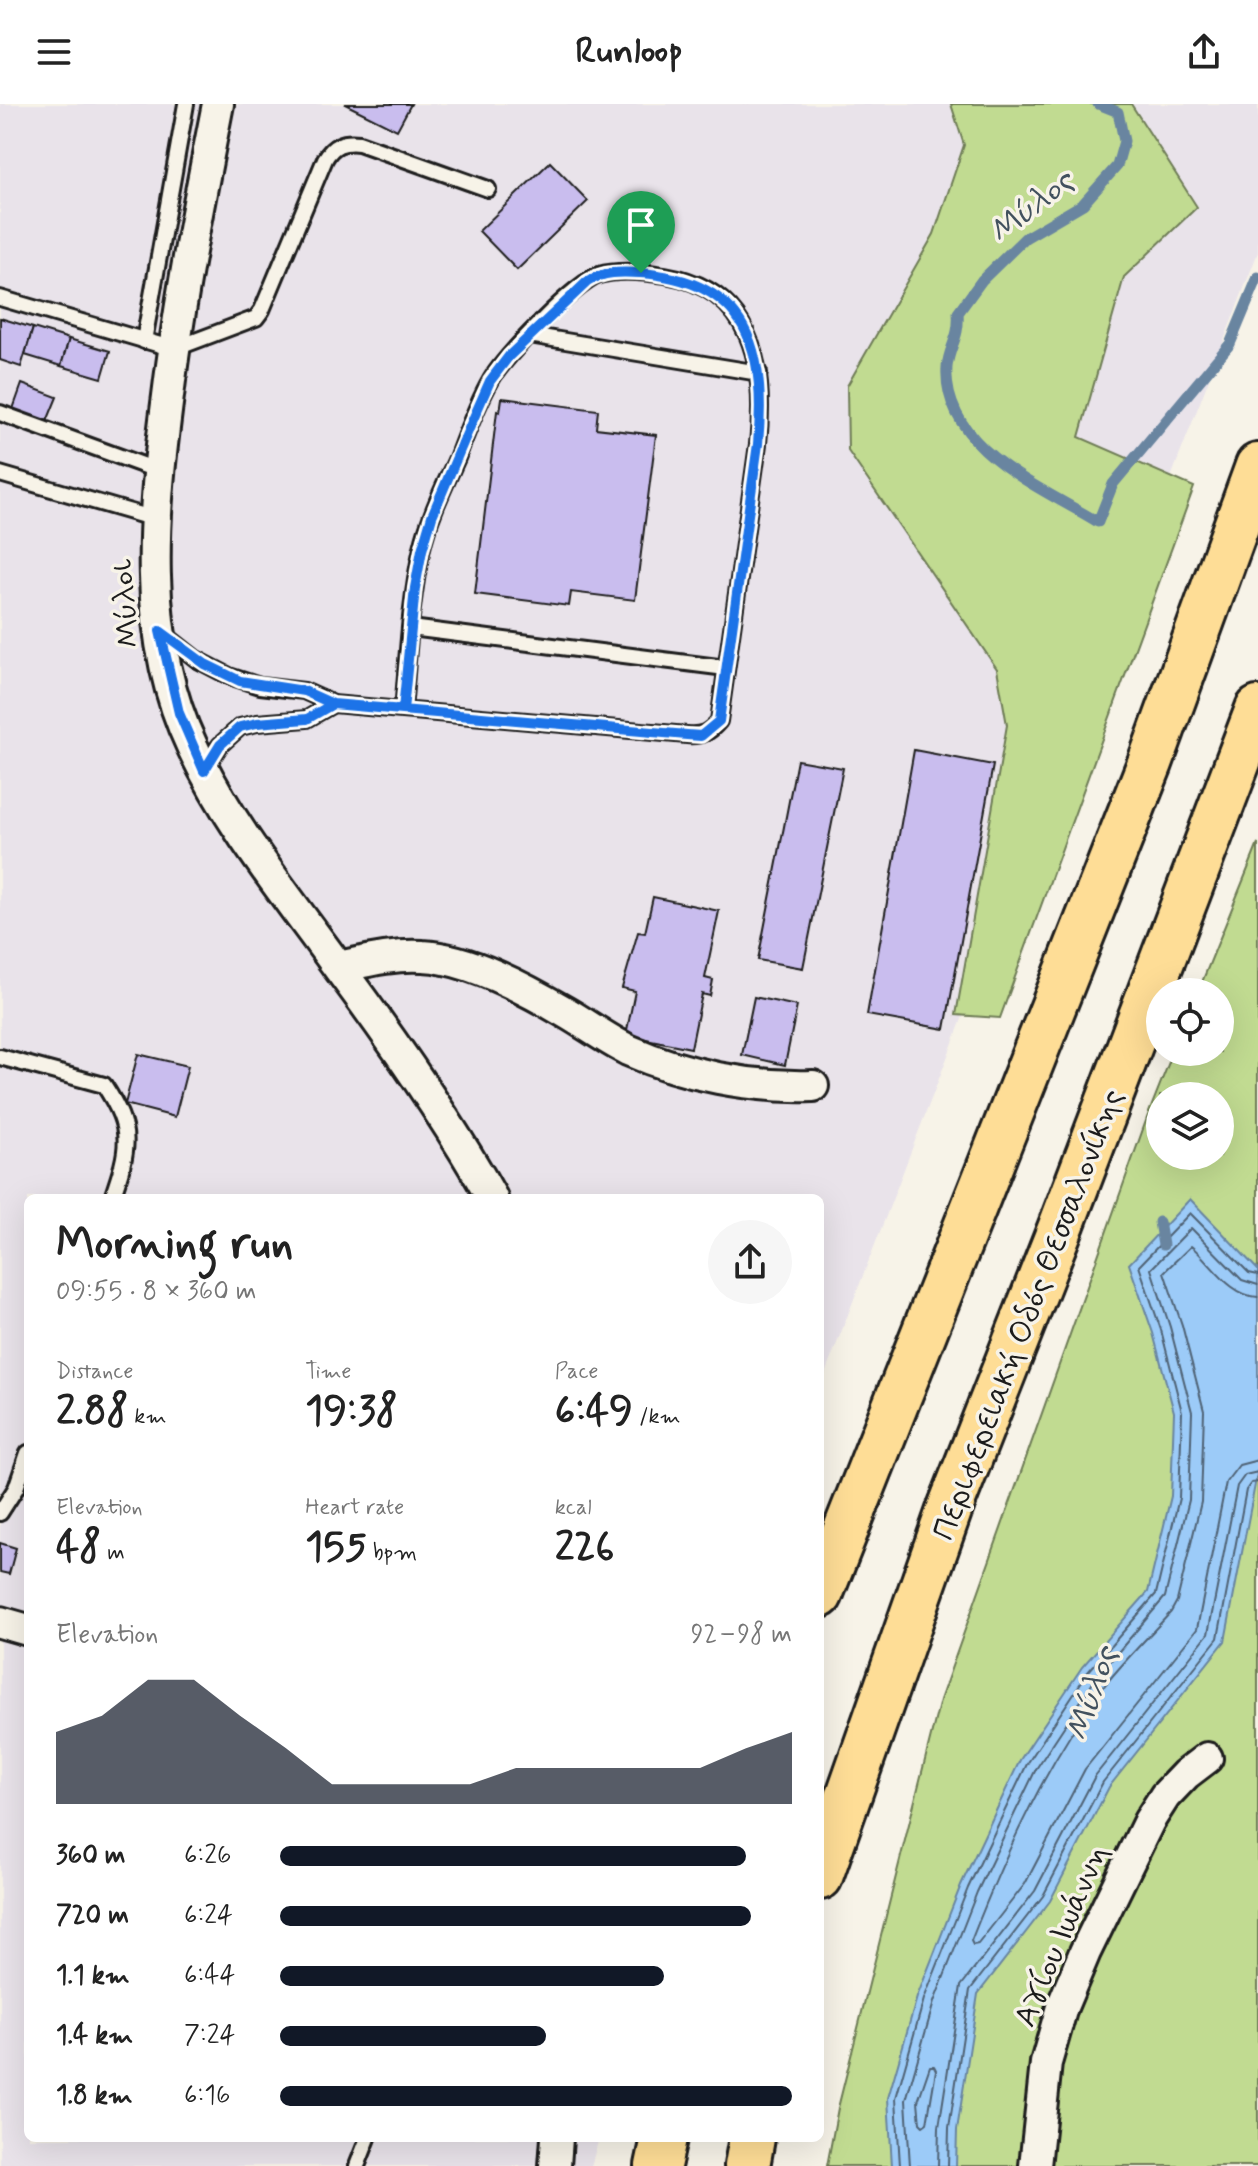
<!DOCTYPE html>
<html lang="en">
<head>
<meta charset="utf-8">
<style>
	body { margin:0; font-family:Mynerve,sans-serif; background:#f6f6f6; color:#222; height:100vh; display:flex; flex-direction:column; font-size:30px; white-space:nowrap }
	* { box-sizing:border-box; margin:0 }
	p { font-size:26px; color:#767676 }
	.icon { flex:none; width:44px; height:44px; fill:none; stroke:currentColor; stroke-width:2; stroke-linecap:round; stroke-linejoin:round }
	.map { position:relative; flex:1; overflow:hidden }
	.drawer { position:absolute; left:24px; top:1090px; width:800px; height:948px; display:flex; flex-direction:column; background:#fff; border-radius:12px; box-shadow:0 8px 32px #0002 }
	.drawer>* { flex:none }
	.fabs { position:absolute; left:1146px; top:874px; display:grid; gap:16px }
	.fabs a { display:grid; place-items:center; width:88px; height:88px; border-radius:50%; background:#fff; box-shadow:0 8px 32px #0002; font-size:40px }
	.pin { position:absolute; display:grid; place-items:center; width:68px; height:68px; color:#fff; margin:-82px -34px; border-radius:50% 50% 50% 0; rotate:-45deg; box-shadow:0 0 8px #0007 }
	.pin .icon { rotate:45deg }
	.round { display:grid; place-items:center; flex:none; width:84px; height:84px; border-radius:42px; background:#f6f6f6 }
	.summary { display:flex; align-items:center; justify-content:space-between; height:136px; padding:0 32px }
	h1 { font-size:44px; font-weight:700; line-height:60px }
	.metrics { display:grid; grid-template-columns:repeat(3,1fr); gap:12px; height:136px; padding:8px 32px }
	.metrics div { display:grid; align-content:center }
	.metrics b { font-size:40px; font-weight:700 }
	.metrics small { font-size:22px; font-weight:400 }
	.metrics p { font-size:22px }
	.chart { height:224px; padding:16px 32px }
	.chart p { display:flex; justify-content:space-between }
	.chart svg { width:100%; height:144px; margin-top:8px; fill:#111827; opacity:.7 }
	ul { padding:0 32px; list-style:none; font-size:26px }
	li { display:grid; grid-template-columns:128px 96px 1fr; align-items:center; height:60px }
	li i { height:20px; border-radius:10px; background:#111827 }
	header { display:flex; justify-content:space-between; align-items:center; height:104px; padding:0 32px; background:#fff; font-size:36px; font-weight:700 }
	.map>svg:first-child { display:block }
</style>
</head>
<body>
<header><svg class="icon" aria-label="menu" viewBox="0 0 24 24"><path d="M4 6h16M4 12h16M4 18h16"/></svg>Runloop<svg class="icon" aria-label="share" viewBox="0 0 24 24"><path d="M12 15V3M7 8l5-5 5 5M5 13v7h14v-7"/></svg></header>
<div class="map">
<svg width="1258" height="2062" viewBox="0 0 1258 2062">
	<rect width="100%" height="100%" fill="#f7f3e8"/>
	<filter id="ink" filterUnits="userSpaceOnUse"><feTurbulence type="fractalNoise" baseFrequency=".0125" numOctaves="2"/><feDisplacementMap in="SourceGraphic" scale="16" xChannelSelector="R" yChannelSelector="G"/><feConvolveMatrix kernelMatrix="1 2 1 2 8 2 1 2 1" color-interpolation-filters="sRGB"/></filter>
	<g filter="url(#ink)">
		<path fill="#e9e3ea" d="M0 0H1258V148L820 1283V1094H28V2034H599L591 2062H0Z"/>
		<g fill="#c1db91" stroke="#6e7c56" stroke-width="2" fill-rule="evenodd">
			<path d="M951 0H1131L1197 103 1124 173 1079 333 1194 383 1000 914 956 911 1007 621 997 565 848 347 847 282 934 130 964 41Z"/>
			<path d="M1258 740V2062H827L838 2004 940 1596 1148 1011 1173 948H1220V888H1198ZM1160 992H1220V1052H1160Z"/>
		</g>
		<path fill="#9ccbf8" stroke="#6985a0" stroke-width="2" d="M1190 1095 1258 1166V1365L1225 1537 1109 1683 1050 1797 978 1890 957 2026 956 2062H892L888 1994 917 1893 961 1781 1020 1656 1082 1563 1148 1488 1171 1392 1174 1308 1153 1229 1129 1160Z"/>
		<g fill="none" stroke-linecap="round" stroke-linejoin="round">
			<g stroke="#4f6274" stroke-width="2">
				<path d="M1258 1193C1229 1192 1212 1159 1191 1142L1164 1168 1182 1221 1204 1307 1201 1398 1177 1497 1171 1508C1149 1532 1125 1556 1105 1581 1047 1657 1006 1748 971 1837L973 1841 978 1840 1025 1780 1085 1665 1197 1525 1226 1378 1239 1361 1258 1356"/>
				<path d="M930 1962H934L936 1966 927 2019 923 2022 920 2019 918 1997Z"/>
				<path d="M900 2062 896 1994 924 1895 968 1784 1027 1660 1088 1568 1156 1490 1179 1394 1182 1308 1161 1226 1139 1162 1190 1109 1249 1169 1258 1171"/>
				<path d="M910 2062 906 1996 934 1898 977 1788 1036 1665 1096 1574 1165 1493 1189 1396 1192 1308 1170 1223 1151 1165 1191 1124 1242 1176 1258 1181"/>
				<path d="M938 2062 939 2023 961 1882 1035 1787 1095 1672 1208 1530 1237 1382 1245 1371 1258 1368"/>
				<path d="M948 2062 949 2024 970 1886 1043 1792 1103 1678 1218 1534 1246 1386 1251 1379 1258 1378"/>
			</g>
			<g stroke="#6985a0" stroke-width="11">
				<path d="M1098 0 1118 8 1124 37 1117 62 1083 100 1025 134 982 176 958 209C960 234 949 242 947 263 942 344 1041 383 1098 418L1113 380 1230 240 1258 173"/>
				<path d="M1159 1118 1163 1141"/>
			</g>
		</g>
		<g fill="#c9bdee" stroke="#1c1c1c" stroke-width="2">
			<path d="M345 0H411L397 26Z"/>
			<path d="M550 58 588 97 517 166 479 127Z"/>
			<path d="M0 214 33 224 21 263 0 256Z"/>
			<path d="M33 224 69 235 61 262 25 251Z"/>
			<path d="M69 235 110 247 102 274 61 262Z"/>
			<path d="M22 280 57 293 46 320 12 308Z"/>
			<path d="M502 294 598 306 596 324 656 331 635 496 571 488 569 502 475 490 497 307 500 308Z"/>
			<path d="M914 646 993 661 945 925 867 911Z"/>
			<path d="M797 656 843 664 803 864 758 856Z"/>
			<path d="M653 793 719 807 705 874 713 876 710 892 702 890 691 944 626 931 635 887 622 884 638 828 645 829Z"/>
			<path d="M754 893 797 902 785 961 742 951Z"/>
			<path d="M138 950 188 962 175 1013 125 1000Z"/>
			<path d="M0 1439 16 1444 9 1470 0 1468Z"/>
		</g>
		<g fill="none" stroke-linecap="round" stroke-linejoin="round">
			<g stroke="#1c1c1c" stroke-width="20">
				<g id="lane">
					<path d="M0 194 174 245 256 214 262 206 325 55C333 41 343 37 359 39L488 85"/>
					<path d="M529 231 759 269"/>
					<path d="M144 237 186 0"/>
					<path d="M0 309 159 367"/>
					<path d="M0 370 155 415"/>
					<path d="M411 524 726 564"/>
					<path d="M163 529 196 555 229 572 260 582 304 587 333 600 687 631C702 632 709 629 719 617L758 340C766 264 754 186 665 171 645 168 619 165 599 171 575 179 504 253 491 276 477 300 467 328 457 354 444 383 429 413 422 444 410 497 408 552 403 606"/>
					<path d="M204 666 220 641 240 623 257 619 307 615 333 600"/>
					<path d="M0 953 104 981C134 1027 129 1044 112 1094"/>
					<path d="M0 1409 16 1384 28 1349"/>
					<path d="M357 2062 368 2034"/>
				</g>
			</g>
			<g stroke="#1c1c1c" stroke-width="36">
				<g id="street">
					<path d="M218 0C199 97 180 194 168 292 153 407 140 533 192 642 230 723 286 791 338 863 393 937 447 1014 492 1094"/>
					<path d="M339 863C367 857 395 850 423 852 469 854 526 885 565 908 586 920 606 935 628 946 684 971 752 984 813 982"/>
					<path d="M0 1518 28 1526"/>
					<path d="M555 2062 557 2034"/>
					<path d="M1035 2062 1046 1959 1062 1903 1085 1848 1149 1717 1165 1692 1186 1670 1207 1654"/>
				</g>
			</g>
			<g stroke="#1c1c1c" stroke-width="50">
				<g id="highway">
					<path d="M820 1491 1150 659 1258 362"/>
					<path d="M820 1773 950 1404 1060 1125 1258 605"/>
					<path d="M658 2062 664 2034"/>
					<path d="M747 2062 752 2034"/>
				</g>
			</g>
			<use href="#lane" stroke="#f7f3e8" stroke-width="14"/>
			<use href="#street" stroke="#f7f3e8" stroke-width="30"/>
			<use href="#highway" stroke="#fedd96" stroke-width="44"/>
		</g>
	</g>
	<g fill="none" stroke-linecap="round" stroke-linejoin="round" filter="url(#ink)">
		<g stroke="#fff" stroke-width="16">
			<path id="route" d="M641 169C621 168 604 167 587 178L509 252 490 277 471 320 432 412 422 446 415 484 403 606 333 600 304 587 240 577 205 560 160 527 179 609 204 667 220 641 240 623 257 619 307 615 333 600 687 631 701 632 719 617 758 340C767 246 748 177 641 169"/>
		</g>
		<use href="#route" stroke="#1a73e8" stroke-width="10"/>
	</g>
	<g text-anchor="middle" stroke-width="7" stroke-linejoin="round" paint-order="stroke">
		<g font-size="32" fill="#1c1c1c" stroke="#f7f3e8">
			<text transform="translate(124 500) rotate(-95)" y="11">Μύλοι</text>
			<text transform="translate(1027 1210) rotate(-69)" y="11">Περιφερειακή Οδός Θεσσαλονίκης</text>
			<text transform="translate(1060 1831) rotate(-67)" y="11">Αγίου Ιωάννη</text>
		</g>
		<g font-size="34" font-style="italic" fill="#42515e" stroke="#f7f3e8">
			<text transform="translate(1030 101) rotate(-38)" y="12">Μύλος</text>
			<text transform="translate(1090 1589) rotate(-71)" y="12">Μύλος</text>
		</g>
	</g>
</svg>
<div class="fabs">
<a><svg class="icon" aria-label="locate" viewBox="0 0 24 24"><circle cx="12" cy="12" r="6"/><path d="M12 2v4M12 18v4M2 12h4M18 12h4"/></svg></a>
<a><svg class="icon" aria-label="layers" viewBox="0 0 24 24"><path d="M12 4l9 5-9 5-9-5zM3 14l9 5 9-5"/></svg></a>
</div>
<div class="pin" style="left:641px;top:169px;background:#1e9e55"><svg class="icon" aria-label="arrive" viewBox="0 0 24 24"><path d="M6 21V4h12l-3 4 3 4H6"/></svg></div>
<section class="drawer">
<div class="summary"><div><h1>Morning run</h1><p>09:55 · 8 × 360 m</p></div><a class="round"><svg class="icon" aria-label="share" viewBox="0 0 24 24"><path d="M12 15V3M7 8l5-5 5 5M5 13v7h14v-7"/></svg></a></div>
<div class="metrics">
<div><p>Distance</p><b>2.88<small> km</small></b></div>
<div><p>Time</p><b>19:38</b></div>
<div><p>Pace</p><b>6:49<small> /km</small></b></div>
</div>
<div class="metrics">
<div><p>Elevation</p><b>48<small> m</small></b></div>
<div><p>Heart rate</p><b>155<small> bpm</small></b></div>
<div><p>kcal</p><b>226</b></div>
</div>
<div class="chart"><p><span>Elevation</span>92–98 m</p>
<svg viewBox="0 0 160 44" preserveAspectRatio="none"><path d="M0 44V22L10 17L20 6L30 6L40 17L50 27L60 38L70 38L80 38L90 38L100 33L110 33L120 33L130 33L140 33L150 27L160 22V44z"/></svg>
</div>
<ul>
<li><b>360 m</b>6:26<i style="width:91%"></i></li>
<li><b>720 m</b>6:24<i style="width:92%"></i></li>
<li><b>1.1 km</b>6:44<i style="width:75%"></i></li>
<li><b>1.4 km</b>7:24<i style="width:52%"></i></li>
<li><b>1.8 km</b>6:16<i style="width:100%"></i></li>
</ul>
</section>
</div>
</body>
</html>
